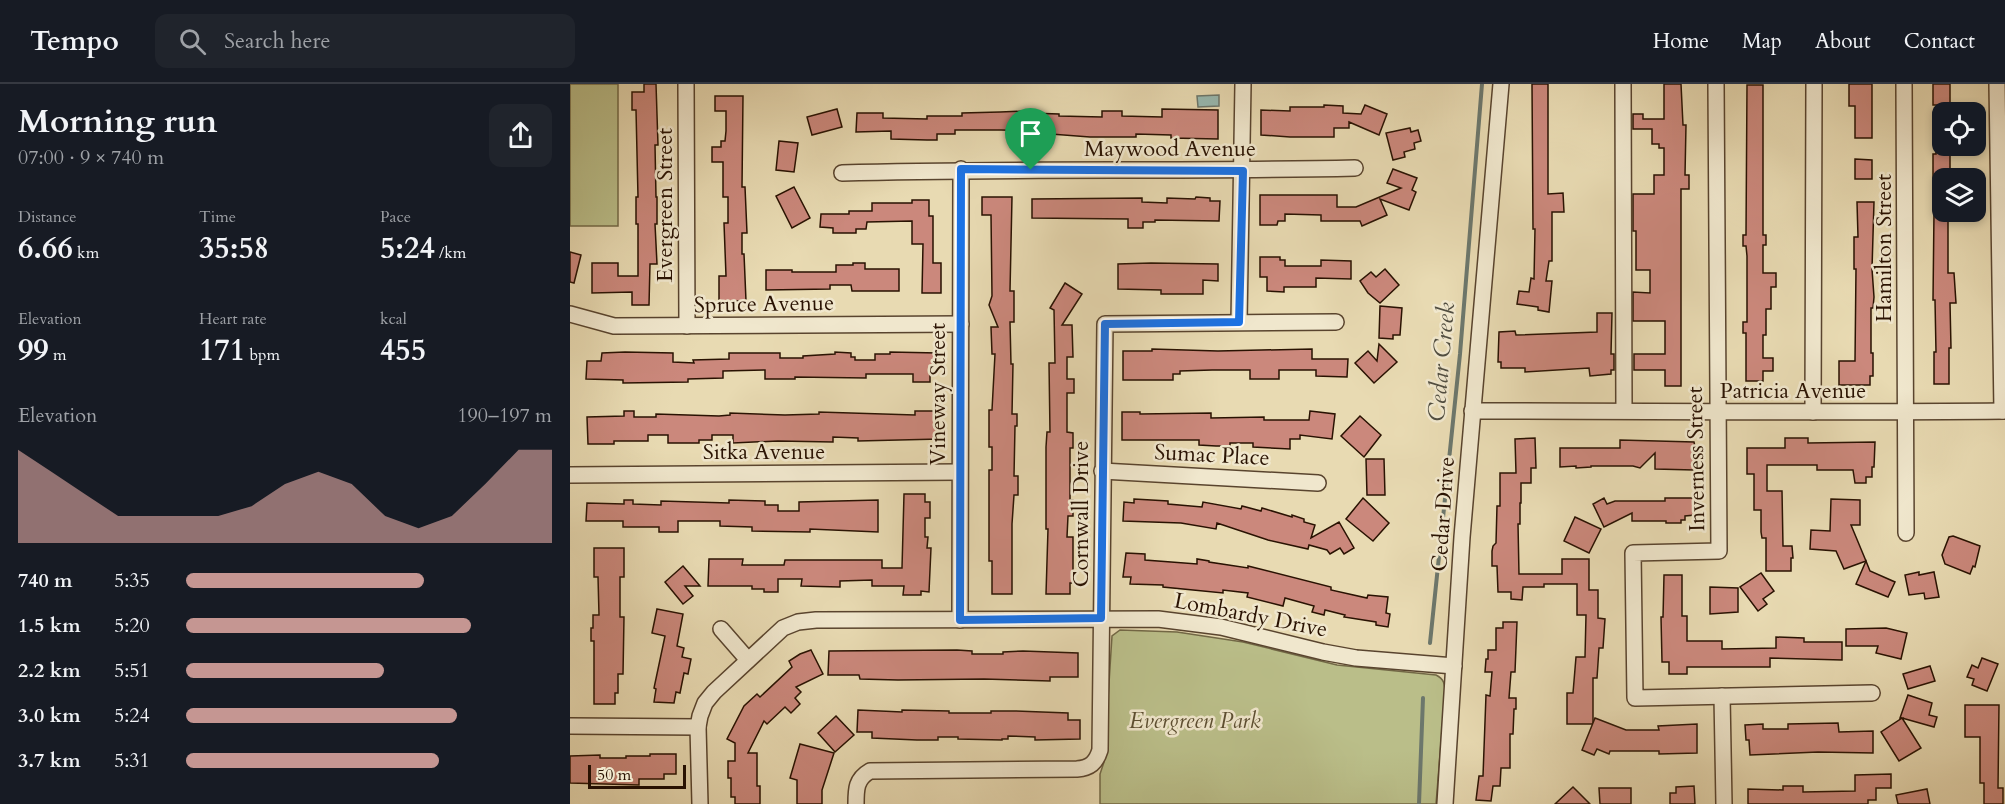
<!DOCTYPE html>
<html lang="en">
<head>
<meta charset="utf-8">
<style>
	body { margin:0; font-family:Cardo,serif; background:#20242c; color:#f1f3f6; height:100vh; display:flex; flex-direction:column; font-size:22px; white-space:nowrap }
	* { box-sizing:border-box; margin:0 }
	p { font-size:20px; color:#9ea1a6 }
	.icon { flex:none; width:33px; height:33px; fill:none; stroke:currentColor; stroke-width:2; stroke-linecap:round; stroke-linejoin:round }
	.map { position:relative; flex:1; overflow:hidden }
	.details { display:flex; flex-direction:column; background:#171b24; width:570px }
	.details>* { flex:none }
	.fabs { position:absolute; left:1362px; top:18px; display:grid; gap:12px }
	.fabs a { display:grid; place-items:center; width:54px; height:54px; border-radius:12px; background:#171b24; box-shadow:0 3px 9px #0003; font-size:30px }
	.scale { position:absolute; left:18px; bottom:15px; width:98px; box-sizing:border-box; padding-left:6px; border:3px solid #291202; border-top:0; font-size:16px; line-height:21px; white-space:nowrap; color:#291202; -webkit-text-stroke:4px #f0e7cd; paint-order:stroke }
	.pin { position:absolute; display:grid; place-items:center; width:51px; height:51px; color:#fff; margin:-62px -26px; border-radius:50% 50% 50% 0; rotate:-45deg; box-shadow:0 0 6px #0007 }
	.pin .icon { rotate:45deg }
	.round { display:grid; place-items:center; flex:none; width:63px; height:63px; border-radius:12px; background:#20242c }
	.head { display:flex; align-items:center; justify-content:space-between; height:102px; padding:0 18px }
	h1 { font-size:33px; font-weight:600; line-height:45px }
	.figures { display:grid; grid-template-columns:repeat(3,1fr); gap:9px; height:102px; padding:6px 18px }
	.figures div { display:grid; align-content:center }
	.figures b { font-size:30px; font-weight:600 }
	.figures small { font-size:16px; font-weight:400 }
	.figures p { font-size:16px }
	.chart { height:168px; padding:12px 18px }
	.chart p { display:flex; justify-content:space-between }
	.chart svg { width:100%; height:108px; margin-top:6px; fill:#c59692; opacity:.7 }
	ul { padding:0 18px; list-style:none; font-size:20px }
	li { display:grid; grid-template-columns:96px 72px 1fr; align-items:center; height:45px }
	li i { height:15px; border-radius:8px; background:#c59692 }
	header { display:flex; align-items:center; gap:36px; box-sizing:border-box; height:84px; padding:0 30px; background:#171b24; border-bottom:2px solid #363941 }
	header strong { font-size:28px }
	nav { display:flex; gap:33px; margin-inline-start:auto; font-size:21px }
	.search { width:420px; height:54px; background:#20242c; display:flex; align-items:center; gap:15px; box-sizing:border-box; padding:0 21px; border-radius:12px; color:#9ea1a6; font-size:22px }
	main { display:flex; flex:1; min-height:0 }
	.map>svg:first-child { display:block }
</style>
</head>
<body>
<header>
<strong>Tempo</strong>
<div class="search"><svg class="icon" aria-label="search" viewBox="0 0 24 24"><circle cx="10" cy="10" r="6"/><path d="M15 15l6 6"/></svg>Search here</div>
<nav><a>Home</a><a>Map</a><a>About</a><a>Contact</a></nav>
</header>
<main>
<section class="details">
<div class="head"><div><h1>Morning run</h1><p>07:00 · 9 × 740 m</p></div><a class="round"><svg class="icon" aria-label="share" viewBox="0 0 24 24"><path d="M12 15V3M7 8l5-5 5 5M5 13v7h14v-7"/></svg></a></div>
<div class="figures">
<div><p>Distance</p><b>6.66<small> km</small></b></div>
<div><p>Time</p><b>35:58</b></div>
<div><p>Pace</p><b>5:24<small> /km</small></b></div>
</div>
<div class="figures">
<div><p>Elevation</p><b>99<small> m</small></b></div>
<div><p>Heart rate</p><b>171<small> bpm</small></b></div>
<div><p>kcal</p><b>455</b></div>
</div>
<div class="chart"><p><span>Elevation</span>190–197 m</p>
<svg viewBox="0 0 160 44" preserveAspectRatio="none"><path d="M0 44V6L10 15L20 24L30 33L40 33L50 33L60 33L70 29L80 20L90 15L100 20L110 33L120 38L130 33L140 20L150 6L160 6V44z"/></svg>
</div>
<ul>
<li><b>740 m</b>5:35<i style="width:65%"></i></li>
<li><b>1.5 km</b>5:20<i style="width:78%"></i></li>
<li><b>2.2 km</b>5:51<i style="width:54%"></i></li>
<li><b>3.0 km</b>5:24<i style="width:74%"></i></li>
<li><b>3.7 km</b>5:31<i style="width:69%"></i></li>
</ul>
</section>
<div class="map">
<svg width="1435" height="720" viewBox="0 0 1435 720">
	<rect width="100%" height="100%" fill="#e8dab2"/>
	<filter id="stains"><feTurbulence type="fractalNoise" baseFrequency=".00333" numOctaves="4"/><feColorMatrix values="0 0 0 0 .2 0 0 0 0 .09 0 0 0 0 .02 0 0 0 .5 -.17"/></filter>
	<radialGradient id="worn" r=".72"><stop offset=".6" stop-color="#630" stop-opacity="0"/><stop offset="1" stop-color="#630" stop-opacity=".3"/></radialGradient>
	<g fill="#babe89" stroke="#726846" stroke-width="1.5">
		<rect x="0" y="0" width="48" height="142"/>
		<path d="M550 546 607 548 673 558 767 581 866 591C874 595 875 600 875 609L866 720H530V690L534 678 542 552Z"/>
	</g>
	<path fill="#98bab2" stroke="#6c776c" stroke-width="1.5" d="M649 11V22L628 23 627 12Z"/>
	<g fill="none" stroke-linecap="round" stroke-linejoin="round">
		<g stroke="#6c776c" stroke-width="4">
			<path d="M860 559 890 270 912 0"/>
			<path d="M849 720 853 614"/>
		</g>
	</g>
	<g fill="#cb887c" stroke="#291202" stroke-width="1.5">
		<path d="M74 0H86L88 61H85L86 113H87V140H85L87 180H80L79 221H62V208L22 209V179H48V192H68V140H66V113H68L66 26H62V8H74Z"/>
		<path d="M962 0H978V110L993 109 994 128H982V177H979L976 197H982L979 228 968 226V223L947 220 949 207 959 208 961 194 964 195 965 145H963Z"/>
		<path d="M1094 0H1111L1113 41H1116L1115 91H1119V105H1111V302H1095V286H1064V270H1095V237H1063V208L1080 209V186H1066V147H1063V110H1084V91H1094V64H1089V60H1082V45H1063V30H1073V35H1094Z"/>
		<path d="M1279 0H1302V54H1285V22H1279Z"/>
		<rect x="1363" y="0" width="17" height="21"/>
		<path d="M1177 1H1193V151H1196V161H1193V189H1206V203H1201V225H1196V251H1193V274H1203V287H1193V297H1176V249H1173V238H1177V172L1176 162H1173V151H1176Z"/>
		<path d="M145 12H173L172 103H175L177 149H172V170H174L176 217H149V192H156L154 139H158V113H153V78H142V63H151V57H155L156 47V27H145Z"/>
		<path d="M754 21 773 22V29L791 30 795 21 817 30 809 51 779 38V44H764V53H720L691 51V26L720 27V23H754Z"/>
		<path d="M267 25 272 43 242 51 237 33Z"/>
		<path d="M592 25 648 26V55L601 54V51L566 50V53H520L481 50 480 53H467V48L464 47 431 46H385V50H367V56H357L321 55V47L286 48 287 29H313V34L357 35V32H392V29L430 28 457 27V29L489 30V32L532 33V27H552V32L592 33Z"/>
		<path d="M840 44 841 48 848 46 851 57 844 59 845 65 834 68 835 73 823 76 816 49Z"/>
		<path d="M209 57 228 59 224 88 206 86Z"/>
		<path d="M1366 62H1380V94H1363V70H1366Z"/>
		<path d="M1285 75 1302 76V95H1285Z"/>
		<path d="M823 85 847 94 842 106 846 108 839 126 810 115 817 131 792 142 790 137H751V131L715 130V137H708L707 141H690V111H767V123H786L831 104 817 99Z"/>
		<path d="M224 103 240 134 222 144 206 112Z"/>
		<path d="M412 113H442L440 207H444V238H440L441 280H443L442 330H447V342H445L444 392H448V411H444L442 440V510H422V477H419V386H422V363H419V326H422L425 270H422L421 243H428L419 221 422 212 421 131H412Z"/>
		<path d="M626 113 640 114V117H650L649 137 585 136V138H573V144H558V135L462 134V115L572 114V118L597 119V114L625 115Z"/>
		<path d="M342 116H359V132H363V179H371V209H352L353 160H342V137L297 138 296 145H286V149H263V144L250 143 251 130H279V127H302V119H342Z"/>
		<path d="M1287 118H1304L1302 185 1304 213 1303 224H1301V269H1303V292H1300V301H1269V277H1285L1286 185H1284V153H1288Z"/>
		<path d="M1364 128H1378V189H1384L1386 219H1380L1381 264H1379V300H1364V268H1366L1365 216H1363Z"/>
		<path d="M0 168 11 171 4 199 0 198Z"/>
		<path d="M690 173H710V176H715V182H751V176L781 177V195L746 194V203H714V208L697 207V193H690Z"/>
		<path d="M283 179H295V185H329V207H282L281 201H260V205L196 206V186H222V188H266V181H283Z"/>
		<path d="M581 179 648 180V197L633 196V210H591V206L548 205V180Z"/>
		<path d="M815 185 829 201 810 219 798 209 790 197 801 188 806 193Z"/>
		<path d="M495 199 512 210 492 241H502L503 273H497V295H504V309H497V348L503 349V364H500V416H503V432H498L497 453H503V499H500V510H476L478 445H476V363L477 348H480L479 279H485L484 226 480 224Z"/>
		<path d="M810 222 832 224 830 251H823V255L809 254Z"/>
		<path d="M1027 229H1042L1041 270H1044V286H1041V290L1020 292 1019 284 955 288V284H931V278H928L929 248 945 247 946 251 1027 248Z"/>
		<path d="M809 260 827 278 804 299 785 279 798 267 807 277Z"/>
		<path d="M582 265 648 267 742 265V275H778L777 293 746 292V286H709V295H680V286H642L610 287V290H603V296H553V267H582Z"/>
		<path d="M55 268 103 269V278L124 279 123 276 159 275V269H210V274H233V272L265 270V268L281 269V273H285V276H305V270H320V268L368 269V282H360V298H343V290H296V294L225 293V295H195V286L153 287V294L118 295V298L53 299V296L16 295 17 277H31L32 269Z"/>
		<path d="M54 327H64V333H86V330L149 332 160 331V329L215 331 249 330V328L345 331V327H365V340H370V355L288 357V354L263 353V358L208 357 163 359V351H142V356H129V359H98V351H78V357H44V360H18L17 333 54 332Z"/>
		<path d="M740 327 765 330 762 355 730 351V355H720V365L683 363V359H660V362H646L629 361V356H552V328H570V330L641 329V334L694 333V336H739Z"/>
		<path d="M790 332 811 351 794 373 771 352Z"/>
		<path d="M965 354 966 384H961V399H951V419H950V440H948L949 490H992V475H1019V506H1028V534L1035 535 1033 564H1029L1027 594H1023V640H997V609H1003L1006 573H1015L1016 531H1007V500H974V503H953L952 516 941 515V508H928L927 482H922V467L923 462 926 459 927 422H930V389H946L945 355Z"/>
		<path d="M1215 354H1238V359L1305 358 1304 383H1302V393H1296V399H1285L1283 386H1247V381H1197V407H1212L1213 462H1222L1223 474H1221V487H1196V454H1192L1191 448V426H1184V390H1177V364H1215Z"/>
		<path d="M1050 356 1124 358 1127 372 1124 386 1085 385V369L1070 384 1063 382H1021V383L1006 384V382L990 383V364H1050Z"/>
		<path d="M796 375H814L815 411H797Z"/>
		<path d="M334 410H355V418H360V434H355V453H358L357 464H361L359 508 351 507V511H333L334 502H302V496L270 497V503L231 502 232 495H208V508H194V505H182V502H138L139 475H173L172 481H214L215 476H312V484H332Z"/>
		<path d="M793 414 819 439 803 457 776 435Z"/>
		<path d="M1034 414 1037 420 1045 417H1095V414H1125V431L1115 432V436H1111V439H1096V437H1062V429L1034 443 1023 420Z"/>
		<path d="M564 415 598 417V420L632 423 633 418 671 425 672 422 691 427 692 424 722 433V431L734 435V438L745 441 741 454 769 438 784 464 774 470 770 464 760 470 757 466 739 461 738 465 698 456 647 439 646 445 611 439 553 437 554 418 564 419Z"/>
		<path d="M1261 415 1290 416V441H1281L1296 477 1274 485 1266 467 1240 465 1241 446 1260 447Z"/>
		<path d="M54 416H63V420L91 421V417L159 419V416L195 417V421H208V427H229V418L308 416V448L240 445V448L182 447V443L150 442V437H108V448H89V443H53V437H16L17 419 54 420Z"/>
		<path d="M1005 433 1031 445 1019 469 994 457Z"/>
		<path d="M1383 452 1410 462 1405 483 1403 482 1400 490 1375 480 1372 471 1379 453Z"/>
		<path d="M24 464H54V493H50V533H54L53 590H48V609H45V620H24V557H21V544H23V531H29L28 493H24Z"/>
		<path d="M556 469 575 470V476L627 480V475L639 477V478L678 484V482L761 503V506L797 514 798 511 818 513 816 529 820 530 818 543 806 541V538L774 533 775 531 755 526 754 531 742 528 744 522 715 514 713 522 677 513 678 509 653 506V509L593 503V501L560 500 561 493H553Z"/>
		<path d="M1296 477 1300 487 1325 498 1318 513 1286 500Z"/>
		<path d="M113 482 130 502H115L123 512 113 520 95 498Z"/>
		<path d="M1349 488V491L1364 488 1369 513 1355 515 1354 509 1339 511 1335 491Z"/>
		<path d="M1191 489 1204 507 1193 515 1197 520 1188 527 1170 503Z"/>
		<path d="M1094 491H1112V532H1117V557H1152V565L1206 564V553L1234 554V558H1272V576L1200 574V583H1117V590H1099V578H1092L1091 533H1093Z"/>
		<path d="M1140 503 1168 504V528L1140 530Z"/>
		<path d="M87 525 113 530 107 562 114 564 112 573 121 575 118 590 114 589 110 609 106 608 104 619 84 618 86 605 84 604 95 552 82 549Z"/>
		<path d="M933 538H947L945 588H941L939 614H946V625H944L943 650H940V684H931L930 702H923L921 717 906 716 909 692H913L916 611 920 612 922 588H915L916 575H918V566H926V544H933Z"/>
		<path d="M1316 544 1337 549 1331 575 1306 569 1308 562H1276V545Z"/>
		<path d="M241 566 253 590 226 603 231 608 225 614 230 620 221 629 215 623 197 640 194 637 178 669H187V702H190V720H165V713H161V694H158V677H165V659L157 655 174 622 187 610 190 613 222 583 219 577 230 570Z"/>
		<path d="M387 566 402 567V570H433V568L453 567 508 569V593H480V597L414 595 328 596 290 595 289 591H258L259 567Z"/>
		<path d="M1412 574 1428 580 1417 607 1402 601 1404 595 1397 593 1402 581 1408 584Z"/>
		<path d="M1360 582 1365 597 1338 605 1333 590Z"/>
		<path d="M1338 611 1362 619 1359 631 1367 633 1364 643 1332 634 1351 664 1329 677 1311 648 1332 634H1330Z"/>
		<path d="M1395 621H1429L1428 704H1433V720H1414V699H1410V653H1395Z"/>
		<path d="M288 626 332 628V626L379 627V629H421V627H446L498 629V636H510V655L465 656V653L438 652V655H432V656L388 655V653H368V656H347L302 654V648H287Z"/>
		<path d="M266 632 284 651 265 668 248 649Z"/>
		<path d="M1025 634 1056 646H1089L1088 642 1127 640V669L1089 670V667H1040L1039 670 1027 665 1024 671 1012 666Z"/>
		<path d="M1268 639 1269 648 1303 647V669L1248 668 1180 671 1179 656H1176L1175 641 1193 640V645H1218V640Z"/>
		<path d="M230 660 264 669 252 706V720H227V696L220 694Z"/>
		<path d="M80 670H106V690H94V695H69V701L0 699V672L30 671V674H56V672H80Z"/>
		<path d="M1321 690V704H1306V716H1298V720H1178V705L1213 706V702H1233V708L1285 707V691Z"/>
		<path d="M1124 702 1125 720H1100V709H1106V703Z"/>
		<path d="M1003 703 1020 720H985Z"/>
		<path d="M1029 704H1061V720H1030Z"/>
		<path d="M1357 705 1360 720H1328L1326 711Z"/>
	</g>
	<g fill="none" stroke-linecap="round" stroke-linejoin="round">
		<g stroke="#59442e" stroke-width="18">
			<g id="minor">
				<path d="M116 0 117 242"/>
				<path d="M1053 0 1054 326"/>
				<path d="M1146 0 1149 467 1063 469 1065 614 1302 609"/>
				<path d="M1334 0 1336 449"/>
				<path d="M1427 0 1432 327"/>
				<path d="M272 89C443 84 614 88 785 84"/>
				<path d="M0 230 44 242 391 240"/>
				<path d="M669 238 673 0"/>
				<path d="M902 327C1080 327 1257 329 1435 327"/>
				<path d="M1243 328 1244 0"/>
				<path d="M532 387 748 399"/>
				<path d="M0 391 389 388"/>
				<path d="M390 536 391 85"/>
				<path d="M151 545 178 576"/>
				<path d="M1152 612 1154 720"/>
				<path d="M0 642 128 643"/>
				<path d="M130 720 128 643 130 632 135 619 144 608 213 544 228 538 246 536 588 535 651 543 753 568 786 574 884 582"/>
				<path d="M286 720C286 705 286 695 300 687L507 685C520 684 526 679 530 666L535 240 766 238"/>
				<path d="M875 720 892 453 931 0"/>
			</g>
		</g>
		<use href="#minor" stroke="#f0e7cd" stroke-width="15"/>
	</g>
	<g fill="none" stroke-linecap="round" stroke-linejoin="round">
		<g stroke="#fff" stroke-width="12">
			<path id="route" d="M391 85 673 87 669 238 535 240 531 534 390 536Z"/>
		</g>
		<use href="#route" stroke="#1a73e8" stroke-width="8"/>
	</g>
	<g text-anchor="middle" stroke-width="5" stroke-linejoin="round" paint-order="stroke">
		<g font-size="22" fill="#291202" stroke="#f0e7cd">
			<text x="600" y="72">Maywood Avenue</text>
			<text transform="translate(94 121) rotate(-90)" y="8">Evergreen Street</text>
			<text transform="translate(1313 164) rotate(-90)" y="8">Hamilton Street</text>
			<text transform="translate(194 219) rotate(-1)" y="8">Spruce Avenue</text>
			<text x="1223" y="314">Patricia Avenue</text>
			<text transform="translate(367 310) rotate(-90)" y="8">Vineway Street</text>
			<text x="194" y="375">Sitka Avenue</text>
			<text transform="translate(642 370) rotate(3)" y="8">Sumac Place</text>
			<text transform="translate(1125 375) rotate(-91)" y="8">Inverness Street</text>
			<text transform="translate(510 430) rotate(-90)" y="8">Cornwall Drive</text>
			<text transform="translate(872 430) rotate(-86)" y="8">Cedar Drive</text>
			<text transform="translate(681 530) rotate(11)" y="8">Lombardy Drive</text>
		</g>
		<g font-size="22" font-style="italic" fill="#5c4e31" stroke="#f0e7cd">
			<text x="625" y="644">Evergreen Park</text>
		</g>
		<g font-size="24" font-style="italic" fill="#504d40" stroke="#f0e7cd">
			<text transform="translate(871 278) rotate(-85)" y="8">Cedar Creek</text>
		</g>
	</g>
	<rect width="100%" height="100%" filter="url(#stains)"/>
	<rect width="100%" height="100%" fill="url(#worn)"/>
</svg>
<div class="fabs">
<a><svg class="icon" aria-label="locate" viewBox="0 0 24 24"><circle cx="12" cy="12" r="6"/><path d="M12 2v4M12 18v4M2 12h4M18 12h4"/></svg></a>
<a><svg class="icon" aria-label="layers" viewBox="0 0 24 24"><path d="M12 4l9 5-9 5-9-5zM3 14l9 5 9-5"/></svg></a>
</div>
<div class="scale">50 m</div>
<div class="pin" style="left:461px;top:86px;background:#1e9e55"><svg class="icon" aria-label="arrive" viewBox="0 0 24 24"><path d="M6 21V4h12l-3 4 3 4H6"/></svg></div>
</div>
</main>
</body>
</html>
